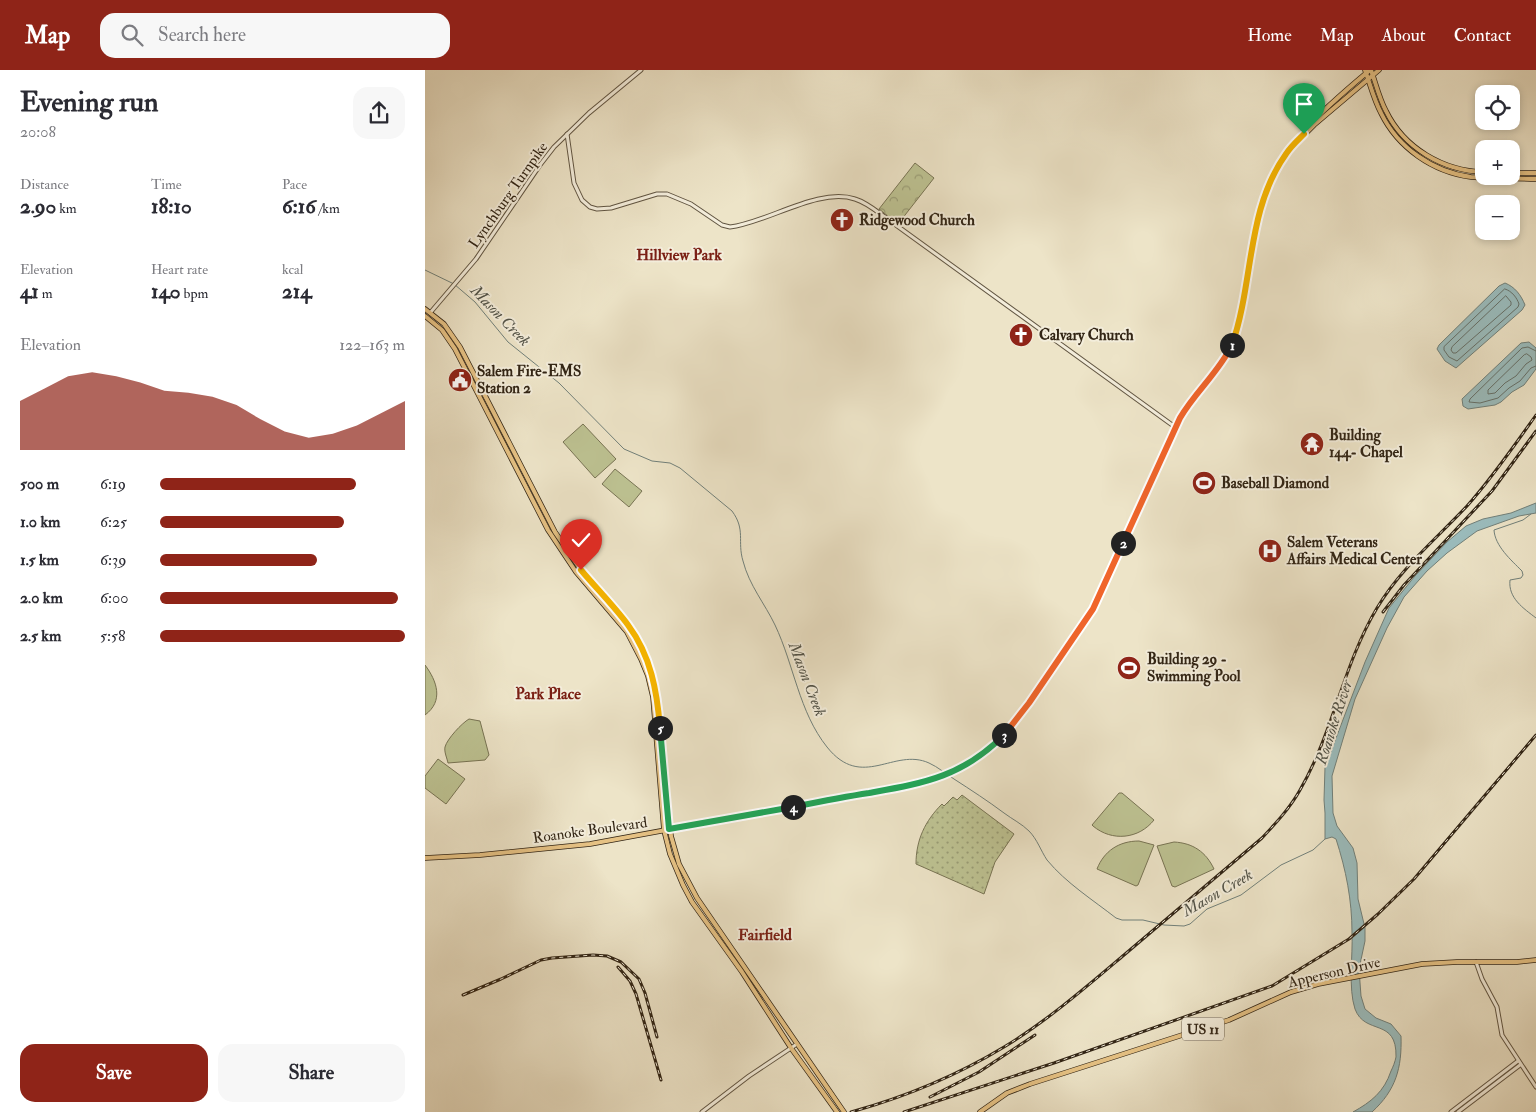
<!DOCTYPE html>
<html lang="en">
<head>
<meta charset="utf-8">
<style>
	body { margin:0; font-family:"IM FELL Double Pica",serif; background:#f7f7f7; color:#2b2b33; height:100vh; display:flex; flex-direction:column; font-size:19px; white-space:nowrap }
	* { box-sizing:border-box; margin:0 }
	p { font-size:16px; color:#7c7c81 }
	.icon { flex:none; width:28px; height:28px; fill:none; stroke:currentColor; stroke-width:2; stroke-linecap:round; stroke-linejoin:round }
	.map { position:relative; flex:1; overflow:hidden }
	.sheet { display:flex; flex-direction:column; background:#fff; width:425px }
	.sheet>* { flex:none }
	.buttons { position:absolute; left:1050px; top:15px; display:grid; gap:10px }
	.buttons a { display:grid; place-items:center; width:45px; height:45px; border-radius:10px; background:#fff; box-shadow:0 2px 8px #0003; font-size:25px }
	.pin { position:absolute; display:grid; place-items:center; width:42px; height:42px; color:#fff; margin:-51px -21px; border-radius:50% 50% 50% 0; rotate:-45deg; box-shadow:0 0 5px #0007 }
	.pin .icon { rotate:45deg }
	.km { position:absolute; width:25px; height:25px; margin:-12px; border-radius:50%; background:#222; color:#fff; font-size:14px; line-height:25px; text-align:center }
	.round { display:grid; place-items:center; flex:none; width:52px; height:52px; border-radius:15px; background:#f7f7f7 }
	.head { display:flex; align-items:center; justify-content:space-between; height:85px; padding:0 20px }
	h1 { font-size:28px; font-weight:700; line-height:38px }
	.stats { display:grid; grid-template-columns:repeat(3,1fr); gap:8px; height:85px; padding:5px 20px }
	.stats div { display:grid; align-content:center }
	.stats b { font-size:21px; font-weight:700 }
	.stats small { font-size:14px; font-weight:400 }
	.stats p { font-size:14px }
	.chart { height:140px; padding:10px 20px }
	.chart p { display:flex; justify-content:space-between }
	.chart svg { width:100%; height:90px; margin-top:5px; fill:#8f2418; opacity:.7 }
	.button { display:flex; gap:10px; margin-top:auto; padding:10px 20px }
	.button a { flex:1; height:58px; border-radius:15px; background:#8f2418; color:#fff; font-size:20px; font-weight:700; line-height:58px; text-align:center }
	.button a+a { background:#f7f7f7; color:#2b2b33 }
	ul { padding:0 20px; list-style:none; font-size:16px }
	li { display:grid; grid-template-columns:80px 60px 1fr; align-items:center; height:38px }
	li i { height:12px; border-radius:6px; background:#8f2418 }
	header { display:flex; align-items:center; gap:30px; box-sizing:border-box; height:70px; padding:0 25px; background:#8f2418; color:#fff }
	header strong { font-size:24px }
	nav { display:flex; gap:28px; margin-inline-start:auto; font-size:18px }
	.search { width:350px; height:45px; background:#f7f7f7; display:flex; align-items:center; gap:12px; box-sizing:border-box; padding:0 18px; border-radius:15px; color:#7c7c81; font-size:19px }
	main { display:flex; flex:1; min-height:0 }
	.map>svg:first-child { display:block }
</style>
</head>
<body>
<header>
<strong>Map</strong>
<div class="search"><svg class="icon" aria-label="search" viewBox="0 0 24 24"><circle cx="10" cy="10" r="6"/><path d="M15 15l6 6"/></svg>Search here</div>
<nav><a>Home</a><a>Map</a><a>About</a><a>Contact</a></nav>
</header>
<main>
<section class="sheet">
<div class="head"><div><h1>Evening run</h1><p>20:08</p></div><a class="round"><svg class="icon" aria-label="share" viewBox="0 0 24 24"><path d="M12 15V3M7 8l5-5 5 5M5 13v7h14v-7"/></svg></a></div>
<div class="stats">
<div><p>Distance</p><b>2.90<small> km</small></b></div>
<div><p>Time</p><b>18:10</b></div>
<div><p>Pace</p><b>6:16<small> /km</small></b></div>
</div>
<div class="stats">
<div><p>Elevation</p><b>41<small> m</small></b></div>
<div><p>Heart rate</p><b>140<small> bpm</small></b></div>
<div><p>kcal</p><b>214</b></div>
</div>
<div class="chart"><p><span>Elevation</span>122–163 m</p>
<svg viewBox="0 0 160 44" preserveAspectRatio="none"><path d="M0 44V20L10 14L20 8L30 6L40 8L50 11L60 15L70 16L80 18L90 22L100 29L110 35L120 38L130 36L140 32L150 26L160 20V44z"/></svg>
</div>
<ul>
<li><b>500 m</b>6:19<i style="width:80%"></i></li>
<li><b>1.0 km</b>6:25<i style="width:75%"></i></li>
<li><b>1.5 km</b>6:39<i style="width:64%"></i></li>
<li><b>2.0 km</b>6:00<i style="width:97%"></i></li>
<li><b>2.5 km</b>5:58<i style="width:100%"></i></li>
</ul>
<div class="button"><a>Save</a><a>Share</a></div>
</section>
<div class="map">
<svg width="1111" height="1042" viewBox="0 0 1111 1042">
	<defs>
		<pattern id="grass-dots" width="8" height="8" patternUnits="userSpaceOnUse" patternTransform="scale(1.25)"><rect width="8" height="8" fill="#bdc292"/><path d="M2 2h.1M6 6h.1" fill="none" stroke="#9a9d76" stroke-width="1.8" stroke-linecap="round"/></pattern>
		<pattern id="forest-crowns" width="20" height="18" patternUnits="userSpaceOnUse" patternTransform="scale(1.25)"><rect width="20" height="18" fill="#bdc292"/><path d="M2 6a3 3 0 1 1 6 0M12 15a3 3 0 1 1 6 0" fill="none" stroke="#9a9d76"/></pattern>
	</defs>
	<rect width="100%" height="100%" fill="#ede4c8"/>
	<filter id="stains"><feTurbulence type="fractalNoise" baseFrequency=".004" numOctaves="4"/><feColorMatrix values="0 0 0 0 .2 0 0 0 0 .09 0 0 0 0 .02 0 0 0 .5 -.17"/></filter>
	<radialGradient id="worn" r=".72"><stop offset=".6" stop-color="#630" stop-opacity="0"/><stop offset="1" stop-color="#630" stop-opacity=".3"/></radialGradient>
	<path fill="url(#grass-dots)" stroke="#787454" d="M537 725 589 764 570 792 559 824 491 794C491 770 500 751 517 734L519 736 528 727 532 730Z"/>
	<path fill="url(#forest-crowns)" stroke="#787454" d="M490 93 509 108 473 154 454 139Z"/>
	<g fill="#bdc292" stroke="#787454">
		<path d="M158 354 191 389 170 408 138 372Z"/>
		<path d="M190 399 217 421 204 437 177 414Z"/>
		<path d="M0 595C12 611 19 631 0 645Z"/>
		<path d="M44 649 55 651 64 685 60 690 23 693C22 688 19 682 20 677 22 669 37 653 44 649Z"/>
		<path d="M13 689 40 709 21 734 0 718V706Z"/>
		<path d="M694 723H697L729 750C714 769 687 772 668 756L667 755Z"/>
		<path d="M714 771 729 775 713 815 711 816 672 799C679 781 694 771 714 771Z"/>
		<path d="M749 772C768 773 781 782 789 799L750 817 747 816 732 776Z"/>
	</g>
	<g fill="#9bbdbe" stroke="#71807a">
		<path d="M1080 213C1090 217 1096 225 1100 235L1097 240 1031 298 1020 291 1012 279 1014 275 1074 216Z"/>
		<path d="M1104 272 1111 278V299L1099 315 1087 322 1076 332 1070 335 1043 339 1038 336 1037 329 1096 273Z"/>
		<path d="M1111 433V443L1094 446 1052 461 1022 483 1002 501 979 527 962 558 930 629 907 706 908 743 912 756 928 778 932 793 933 829 940 858V871L934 899 936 926 940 939 951 948 966 954 976 966C977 998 971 1020 947 1042H928C946 1032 959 1022 966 1001 968 997 970 992 971 987 972 947 940 966 930 939 923 918 928 885 927 863 927 830 921 800 911 769L907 767 900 769V743L899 730 900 697 940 592 964 538 990 506 1022 472 1041 456 1058 449 1086 443Z"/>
	</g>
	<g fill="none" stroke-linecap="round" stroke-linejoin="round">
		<g stroke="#66716a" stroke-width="1">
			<path d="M1080 219C1087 221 1092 228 1094 234L1093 237 1032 291 1024 287 1019 280V277Z"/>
			<path d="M1081 226 1086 232V235L1031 283H1028L1026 280 1027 277Z"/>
			<path d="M1111 281 1103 277 1097 278 1045 329 1044 332 1055 333 1073 328 1084 318 1095 311 1106 298 1111 296"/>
			<path d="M1102 284 1106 287 1107 290 1101 294 1091 306 1080 313 1070 323 1063 324V320L1099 285Z"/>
		</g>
		<g stroke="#71807a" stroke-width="1">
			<path d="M0 200 29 214 50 232 83 272 134 313 199 379 227 391 245 393 255 398 307 441C321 460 312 471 318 491 324 515 340 534 350 555 369 595 374 642 402 677 437 721 469 677 504 693 513 697 521 704 529 709 546 720 563 731 579 743 587 749 597 754 604 761 612 769 616 781 622 790 641 813 668 830 691 848L697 850H718L739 855 759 856 765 854 782 839 816 825 856 795 888 780 900 769"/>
			<path d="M1106 444 1098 450 1069 460C1070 476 1086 490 1097 501L1098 505 1096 508 1085 510C1083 528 1098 538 1111 548"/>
		</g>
		<g stroke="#615542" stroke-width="5">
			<g id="minor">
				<path d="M142 64 149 113 157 130 165 137 172 139 186 138 232 124H242L266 134 297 155 305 157C342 153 393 117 430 129 440 132 449 139 457 145L750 357"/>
				<path d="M5 243 51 189 115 95 129 77 164 43 216 0"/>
				<path d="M1051 892 1057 909 1072 937 1077 965 1111 1017"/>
				<path d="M277 1042 324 1006 372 974"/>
				<path d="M1026 1042 1093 991"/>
				<path d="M1033 1042 1095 995"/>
			</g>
		</g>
		<g stroke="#322515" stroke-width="5.5">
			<g id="major">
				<path d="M940 0C945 14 949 30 956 43 973 78 1008 102 1046 107 1067 109 1090 108 1111 109"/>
				<path d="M946 0C951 14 954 28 961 41 979 78 1018 101 1059 102"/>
				<path d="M866 78 889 55 954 0"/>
				<path d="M1086 103H1111"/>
				<path d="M0 239 19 254 35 277 130 462 156 500 202 554 220 584 227 605 232 627 246 766 254 794 272 828 419 1042"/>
				<path d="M0 246 17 260 30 279 123 460 151 502 202 562 216 589 223 606 228 627 239 760 245 784 258 815 267 832 317 902 366 978 412 1042"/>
				<path d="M0 788 55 785 165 774 485 715C533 705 565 683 595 645L668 539 755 348C770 322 796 302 807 274 819 244 822 209 827 177 830 161 832 145 838 129 857 73 901 37 945 0"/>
				<path d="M555 1042 582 1023 605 1014 804 950 866 922 893 914 997 894 1032 892H1092L1111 890"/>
			</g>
		</g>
		<use href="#minor" stroke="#f3eddb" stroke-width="3"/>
		<use href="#major" stroke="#e6c284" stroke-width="4"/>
		<g stroke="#322515" stroke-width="3">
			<g id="rail">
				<path d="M958 542 979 515 1067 421 1111 361"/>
				<path d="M193 897 205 911 211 924 236 1010"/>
				<path d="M38 925 76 909 116 890 127 888 168 885 182 886 196 892 214 909 220 923 232 967"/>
				<path d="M505 1027 554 1002 610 965"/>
				<path d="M426 1042C480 1027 531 1006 579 977 622 951 660 918 699 885 745 846 791 807 837 768 851 753 865 738 875 720 908 663 918 595 952 538 975 499 1011 469 1042 436 1067 408 1089 376 1111 345"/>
				<path d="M479 1042 629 993 847 916 924 869 953 844 989 809 1111 665"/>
			</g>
		</g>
		<use href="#rail" stroke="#f3eddb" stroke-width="1" stroke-dasharray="4" stroke-linecap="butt"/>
	</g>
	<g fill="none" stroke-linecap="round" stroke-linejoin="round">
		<g stroke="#fff" stroke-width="10">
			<path id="split-1" d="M807 275C829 212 821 140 861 84 866 76 873 70 879 64"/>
		</g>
		<g stroke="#fff" stroke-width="10">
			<path id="split-2" d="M698 473 755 348C770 322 794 302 807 275"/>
		</g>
		<g stroke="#fff" stroke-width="10">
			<path id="split-3" d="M579 665 604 633 668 539 698 473"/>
		</g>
		<g stroke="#fff" stroke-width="10">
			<path id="split-4" d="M368 737C393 732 418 727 444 723 499 713 537 707 579 665"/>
		</g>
		<g stroke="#fff" stroke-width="10">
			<path id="split-5" d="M235 658 244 759 368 737"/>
		</g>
		<g stroke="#fff" stroke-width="10">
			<path id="split-6" d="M156 500C171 518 189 536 203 555 226 586 232 621 235 658"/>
		</g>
		<use href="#split-1" stroke="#f5b400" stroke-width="6"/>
		<use href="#split-2" stroke="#f0652b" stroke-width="6"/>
		<use href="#split-3" stroke="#f0652b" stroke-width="6"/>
		<use href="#split-4" stroke="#22a559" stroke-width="6"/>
		<use href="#split-5" stroke="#22a559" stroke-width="6"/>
		<use href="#split-6" stroke="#f5b400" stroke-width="6"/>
	</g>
	<defs>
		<g id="church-disc" transform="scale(1.25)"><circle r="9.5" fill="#8f2418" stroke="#f3eddb"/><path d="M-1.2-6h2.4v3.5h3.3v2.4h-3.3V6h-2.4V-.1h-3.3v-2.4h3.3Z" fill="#fff"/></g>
		<g id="civic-disc" transform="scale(1.25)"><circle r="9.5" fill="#8f2418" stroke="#f3eddb"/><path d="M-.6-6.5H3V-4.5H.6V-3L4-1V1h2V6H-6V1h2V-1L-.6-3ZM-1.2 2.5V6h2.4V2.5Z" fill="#fff"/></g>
		<g id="temple-disc" transform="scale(1.25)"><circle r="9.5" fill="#8f2418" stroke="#f3eddb"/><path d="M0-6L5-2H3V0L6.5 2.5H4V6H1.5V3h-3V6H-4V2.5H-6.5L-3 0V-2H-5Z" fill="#fff"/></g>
		<g id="stadium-disc" transform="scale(1.25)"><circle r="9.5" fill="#8f2418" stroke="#f3eddb"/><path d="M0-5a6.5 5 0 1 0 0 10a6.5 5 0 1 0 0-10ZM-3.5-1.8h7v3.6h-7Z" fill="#fff"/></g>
		<g id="hospital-disc" transform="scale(1.25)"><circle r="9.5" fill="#8f2418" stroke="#f3eddb"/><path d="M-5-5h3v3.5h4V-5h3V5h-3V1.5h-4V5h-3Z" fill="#fff"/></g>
	</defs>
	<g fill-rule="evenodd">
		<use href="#church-disc" x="417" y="150"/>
		<use href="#church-disc" x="596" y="265"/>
		<use href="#civic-disc" x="35" y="310"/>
		<use href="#temple-disc" x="887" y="374"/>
		<use href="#stadium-disc" x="779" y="413"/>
		<use href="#hospital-disc" x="845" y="481"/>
		<use href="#stadium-disc" x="704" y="598"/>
	</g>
	<g text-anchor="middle" stroke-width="4" stroke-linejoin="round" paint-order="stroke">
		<rect fill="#f3eddb" stroke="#6c6150" stroke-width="1" x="757" y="947.5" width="42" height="23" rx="4"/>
		<g font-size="14" font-weight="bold" fill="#322515">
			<text x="778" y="964">US 11</text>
		</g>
		<g font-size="15" fill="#322515" stroke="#f3eddb">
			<text transform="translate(83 125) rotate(-55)" y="5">Lynchburg Turnpike</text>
			<text transform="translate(165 760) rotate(-8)" y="5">Roanoke Boulevard</text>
			<text transform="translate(909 902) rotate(-13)" y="5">Apperson Drive</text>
		</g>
		<g font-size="15" font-weight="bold" fill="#322515" stroke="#f3eddb" text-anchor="start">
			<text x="434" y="155">Ridgewood Church</text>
			<text x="614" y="270">Calvary Church</text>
			<text x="52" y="306">Salem Fire-EMS<tspan x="52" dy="17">Station 2</tspan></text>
			<text x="904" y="370">Building<tspan x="904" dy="17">144- Chapel</tspan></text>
			<text x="796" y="418">Baseball Diamond</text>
			<text x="862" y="477">Salem Veterans<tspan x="862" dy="17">Affairs Medical Center</tspan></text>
			<text x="722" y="594">Building 29 -<tspan x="722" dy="17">Swimming Pool</tspan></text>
		</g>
		<g font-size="16" font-weight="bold" fill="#7a1f14" stroke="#f3eddb">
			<text x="254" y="190">Hillview Park</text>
			<text x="123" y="629">Park Place</text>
			<text x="340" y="870">Fairfield</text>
		</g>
		<g font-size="16" font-style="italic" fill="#525348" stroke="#f3eddb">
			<text transform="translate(76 245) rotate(46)" y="6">Mason Creek</text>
			<text transform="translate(383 609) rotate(69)" y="6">Mason Creek</text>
			<text transform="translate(908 652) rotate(-72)" y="6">Roanoke River</text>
			<text transform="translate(792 822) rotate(-30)" y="6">Mason Creek</text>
		</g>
	</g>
	<rect width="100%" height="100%" filter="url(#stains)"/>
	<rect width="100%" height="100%" fill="url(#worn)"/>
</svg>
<div class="buttons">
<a><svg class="icon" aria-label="locate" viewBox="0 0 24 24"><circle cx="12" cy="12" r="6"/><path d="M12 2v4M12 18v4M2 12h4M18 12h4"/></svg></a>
<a>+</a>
<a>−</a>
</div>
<div class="pin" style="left:879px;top:64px;background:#1e9e55"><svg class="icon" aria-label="arrive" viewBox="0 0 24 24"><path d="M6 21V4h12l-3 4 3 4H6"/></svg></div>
<div class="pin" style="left:156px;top:500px;background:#d93025"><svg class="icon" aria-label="check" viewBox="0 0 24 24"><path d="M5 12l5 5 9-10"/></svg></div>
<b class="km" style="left:807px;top:275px">1</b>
<b class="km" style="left:698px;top:473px">2</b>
<b class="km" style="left:579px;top:665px">3</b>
<b class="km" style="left:368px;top:737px">4</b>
<b class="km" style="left:235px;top:658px">5</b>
</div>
</main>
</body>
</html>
